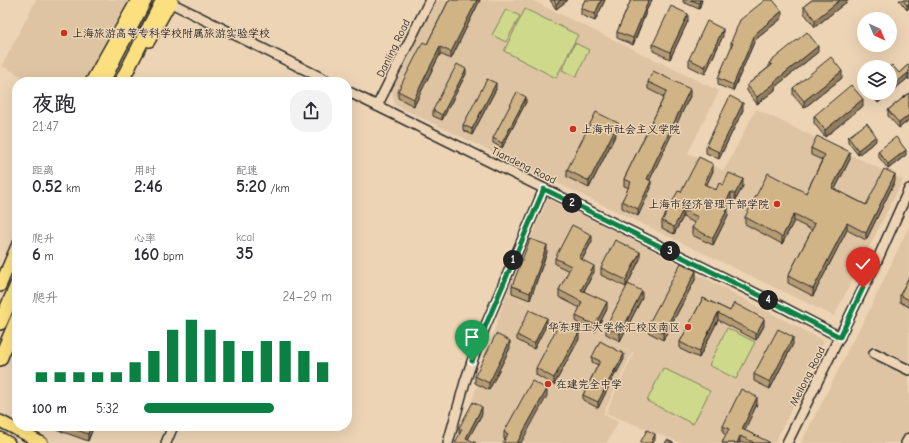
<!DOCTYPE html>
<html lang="zh">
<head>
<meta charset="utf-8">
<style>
	body { margin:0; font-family:"Comic Neue","LXGW WenKai TC",sans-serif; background:#f2f2f3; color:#2b2b33; height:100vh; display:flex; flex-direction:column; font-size:15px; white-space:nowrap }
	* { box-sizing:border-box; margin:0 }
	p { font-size:13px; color:#7c7c81 }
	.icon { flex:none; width:22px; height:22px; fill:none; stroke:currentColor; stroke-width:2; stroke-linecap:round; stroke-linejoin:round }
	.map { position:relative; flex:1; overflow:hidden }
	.details { position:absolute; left:12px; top:77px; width:340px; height:354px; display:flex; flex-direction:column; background:#fff; border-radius:16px; box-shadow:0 4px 16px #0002 }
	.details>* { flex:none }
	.needle { width:26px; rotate:136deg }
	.buttons { position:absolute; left:857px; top:12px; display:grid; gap:8px }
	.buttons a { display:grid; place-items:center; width:40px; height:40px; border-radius:50%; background:#fff; box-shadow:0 4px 16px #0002; font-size:20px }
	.pin { position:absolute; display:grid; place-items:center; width:34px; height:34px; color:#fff; margin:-41px -17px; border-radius:50% 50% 50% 0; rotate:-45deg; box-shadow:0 0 4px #0007 }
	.pin .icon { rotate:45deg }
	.km { position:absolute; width:20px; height:20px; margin:-10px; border-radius:50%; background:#222; color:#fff; font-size:11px; line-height:20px; text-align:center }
	.round { display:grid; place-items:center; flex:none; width:42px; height:42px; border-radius:16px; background:#f2f2f3 }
	.head { display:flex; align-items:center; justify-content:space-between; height:68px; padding:0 20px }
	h1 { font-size:22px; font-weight:600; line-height:30px }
	.figures { display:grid; grid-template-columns:repeat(3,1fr); gap:6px; height:68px; padding:4px 20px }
	.figures div { display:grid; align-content:center }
	.figures b { font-size:17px; font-weight:600 }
	.figures small { font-size:11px; font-weight:400 }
	.figures p { font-size:11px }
	.chart { height:112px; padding:8px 20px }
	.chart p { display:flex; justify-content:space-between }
	.chart svg { width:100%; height:72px; margin-top:4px; stroke:#0b8043; stroke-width:6 }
	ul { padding:0 20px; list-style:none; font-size:13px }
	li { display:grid; grid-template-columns:64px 48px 1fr; align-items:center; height:30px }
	li i { height:10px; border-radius:5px; background:#0b8043 }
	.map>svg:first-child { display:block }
</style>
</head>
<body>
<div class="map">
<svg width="909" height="443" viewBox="0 0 909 443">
	<rect width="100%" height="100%" fill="#edd4b5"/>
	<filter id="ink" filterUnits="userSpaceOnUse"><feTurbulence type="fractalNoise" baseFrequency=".025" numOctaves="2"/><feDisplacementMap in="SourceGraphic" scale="8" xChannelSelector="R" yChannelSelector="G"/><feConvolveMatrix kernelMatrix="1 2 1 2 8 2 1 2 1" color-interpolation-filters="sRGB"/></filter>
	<g filter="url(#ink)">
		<g fill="#dec4a2">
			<path d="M36 0H128L83 82H33L2 66Z"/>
			<path d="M436 0H531L719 91 688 153 724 171 756 109 903 180 834 316 395 105 392 91Z"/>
			<path d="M548 199 601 223 824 341 775 443H681L606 413 634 353 563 321 632 353 603 414 618 422 607 443H459L506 294 542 311 507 293Z"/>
			<path d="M909 226V443H801L841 365 848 349 868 313Z"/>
		</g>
		<g fill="#ced98c" stroke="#7c825c">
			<path d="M506 9 520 16 506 42 492 35Z"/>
			<path d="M525 9 578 35 556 78 504 51Z"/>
			<path d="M575 43 589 50 576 77 562 70Z"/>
			<path d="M727 328 755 342 736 379 709 365Z"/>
			<path d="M663 368 710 391 693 424 647 401Z"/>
		</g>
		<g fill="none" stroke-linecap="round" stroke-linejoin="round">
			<g stroke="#2b2b2b" stroke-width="12">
				<g id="minor">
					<path d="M165 0 330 82"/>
					<path d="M347 91 767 299 840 337"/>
					<path d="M377 106 430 0"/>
					<path d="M874 353 909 370"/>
					<path d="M166 443 173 426"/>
					<path d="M448 443 465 382 479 341 544 189"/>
					<path d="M787 443 876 263 909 189"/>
					<path d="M906 443 909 438"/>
				</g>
			</g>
			<g stroke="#2b2b2b" stroke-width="14">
				<g id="major">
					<path d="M149 41 172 0"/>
					<path d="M91 82 137 0"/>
					<path d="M0 286 17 246"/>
					<path d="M0 421 42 443"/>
					<path d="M0 438 9 443"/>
				</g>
			</g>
			<g stroke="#2b2b2b" stroke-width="16">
				<g id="highway">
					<path d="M103 82 116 55 145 0"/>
					<path d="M121 82 163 0"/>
					<path d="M0 323 17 285"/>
					<path d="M0 359 17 319"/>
				</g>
			</g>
			<use href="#minor" stroke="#edd4b5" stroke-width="9"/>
			<use href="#major" stroke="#fce080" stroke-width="11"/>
			<use href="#highway" stroke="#fce080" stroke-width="13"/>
		</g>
		<g fill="#b49b73" stroke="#2b2b2b">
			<path d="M449 0H480L451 59 440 54 414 106 398 98V91L427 44Z"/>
			<path d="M550 0H568L556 9Z"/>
			<path d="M585 0H605L595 21 581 15V8Z"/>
			<path d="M631 0H652L645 13V15L633 45 617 38V32Z"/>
			<path d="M683 0H702L699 9 683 2Z"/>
			<path d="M812 0H849L815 27 804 13V6Z"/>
			<path d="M899 0H909V8L907 10Z"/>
			<path d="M782 18 755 40 733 91 718 85V78L731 49V42Z"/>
			<path d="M688 21 670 59 653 51V44Z"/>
			<path d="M723 36 705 74 689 66V59Z"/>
			<path d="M818 52 775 87V90L757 104 747 91V85L769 67V63Z"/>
			<path d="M909 64V80L908 78 878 103 869 93H890L899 73Z"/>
			<path d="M466 74 442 120 433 116V110Z"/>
			<path d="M842 78 804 108 793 95V88Z"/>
			<path d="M648 82 690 96 649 180 651 188 638 216 622 208V201L629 188 624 186V179L664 97 648 89Z"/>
			<path d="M496 89 472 135 463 130V125Z"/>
			<path d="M909 93V120L899 128 888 116V110Z"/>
			<path d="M526 102 502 148 493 143V138Z"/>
			<path d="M863 106 825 137 814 123V116Z"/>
			<path d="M743 110 719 159 706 153V146Z"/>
			<path d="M618 130 589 188 567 177V170Z"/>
			<path d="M848 137 876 141 858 155 848 142Z"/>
			<path d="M811 148 850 159 835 189 866 205 895 181 866 240 847 230 813 296 788 283V276L812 230 794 221 782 244 745 224V217L806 193 822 160 811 155Z"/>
			<path d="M878 151 906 155 888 169 878 156Z"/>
			<path d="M713 171 706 185 716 190 723 185 743 186 735 201 731 199 727 207 728 215 713 245 692 235V228L695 223 683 217 674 234 662 228V221L681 192Z"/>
			<path d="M592 241 582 260 594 272 584 291 607 309 595 332 576 322V316L580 308 559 297V290L569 271 555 264V258Z"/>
			<path d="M547 252 530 300 512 293V286Z"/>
			<path d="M640 259 626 287 601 275V268Z"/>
			<path d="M909 277V307L900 302V295Z"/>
			<path d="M696 278 663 340 648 332V325Z"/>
			<path d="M642 298 620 341 606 334V327Z"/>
			<path d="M703 298 730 311 764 326 756 340 718 320 699 358 680 349V342Z"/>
			<path d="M547 324 534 349 517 340V335Z"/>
			<path d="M579 339 554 385 536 375V368Z"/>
			<path d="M793 344 770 389 754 381V374Z"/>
			<path d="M510 348 489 390 475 383V376Z"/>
			<path d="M592 357 624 359 616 374H615L598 408 583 400V395L598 365 592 362Z"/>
			<path d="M547 396 505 440 504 439V432Z"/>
			<path d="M757 404 744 430 769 443H722L726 435 723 433V426Z"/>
			<path d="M482 414 468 439 459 434V428Z"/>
			<path d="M47 426H94L88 441Z"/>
		</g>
		<g fill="#927e5e" stroke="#2b2b2b">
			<path d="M477 0H480L451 59V52Z"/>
			<path d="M561 0H568L556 9V4Z"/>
			<path d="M601 0H605L595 21V14Z"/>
			<path d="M649 0H652L645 13V15L633 45V38L645 9Z"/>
			<path d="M700 0H702L699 9V3Z"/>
			<path d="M840 0H849L815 27V20Z"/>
			<path d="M909 3V8L907 10V5Z"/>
			<path d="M782 11V18L755 40 733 91V85L755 34Z"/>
			<path d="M688 14V21L670 59V52Z"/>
			<path d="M723 29V36L705 74V67Z"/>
			<path d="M818 46V52L775 87V90L757 104V97L774 82Z"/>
			<path d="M440 47V54L414 106V99Z"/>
			<path d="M466 69V74L442 120V115Z"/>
			<path d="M842 71V78L804 108V101Z"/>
			<path d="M908 73V78L878 103V98L884 93H890V88Z"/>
			<path d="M496 83V89L472 135V129Z"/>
			<path d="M690 89V96L647 186V179Z"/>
			<path d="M526 97V102L502 148V143Z"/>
			<path d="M863 99V106L825 137V130Z"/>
			<path d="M743 103V110L719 159V152Z"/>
			<path d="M909 115V120L899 128V123Z"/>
			<path d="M618 123V130L589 188V181Z"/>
			<path d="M876 136V141L858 155V150Z"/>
			<path d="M906 150V155L888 169V164Z"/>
			<path d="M850 152V159L832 195V188Z"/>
			<path d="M713 164V171L704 191V184Z"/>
			<path d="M895 174V181L866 240V233Z"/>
			<path d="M743 179V186L735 201V194Z"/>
			<path d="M651 181V188L638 216V209Z"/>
			<path d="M731 192V199L724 213V206Z"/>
			<path d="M728 208V215L713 245V238Z"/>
			<path d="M683 210V217L674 234V227Z"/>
			<path d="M794 214V221L782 244V237Z"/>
			<path d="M847 223V230L813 296V289Z"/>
			<path d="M592 235V241L579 265V258Z"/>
			<path d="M547 245V252L530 300V293Z"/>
			<path d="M640 252V259L626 287V280Z"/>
			<path d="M594 266V272L581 296V290Z"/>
			<path d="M696 271V278L663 340V333Z"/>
			<path d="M642 291V298L620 341V334Z"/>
			<path d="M607 302V309L595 332V325Z"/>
			<path d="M718 313V320L699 358V352Z"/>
			<path d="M547 318V324L534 349V344Z"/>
			<path d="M764 319V326L756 340V334Z"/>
			<path d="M579 332V339L554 385V378Z"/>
			<path d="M793 337V344L770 389V382Z"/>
			<path d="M510 341V348L489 390V383Z"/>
			<path d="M624 354V359L616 374V369Z"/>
			<path d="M615 369V374L598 408V402Z"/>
			<path d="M547 389V396L521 443H517Z"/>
			<path d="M757 397V404L742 436V429Z"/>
			<path d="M482 407V414L466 443V438Z"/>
			<path d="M91 426H94L88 441V434Z"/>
			<path d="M655 434V440L653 443H651Z"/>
			<path d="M740 436V443H737Z"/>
		</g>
		<g fill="#d1b486" stroke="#2b2b2b">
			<path d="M449 0H477L451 52 440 47 414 99 398 91 423 42 427 44Z"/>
			<path d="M554 0H561L556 4Z"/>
			<path d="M585 0H601L595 14 581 8Z"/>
			<path d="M631 0H649L645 9 633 38 617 32Z"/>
			<path d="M691 0H700L699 3Z"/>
			<path d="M765 0H773L782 11 755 34 733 85 718 78 733 43 731 42 740 20Z"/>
			<path d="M812 0H840L815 20 804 6Z"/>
			<path d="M903 0H909V3L907 5Z"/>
			<path d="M671 6 688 14 670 52 653 44Z"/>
			<path d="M707 21 723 29 705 67 689 59Z"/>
			<path d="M807 32 818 46 774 82 775 83 757 97 747 85 772 65 769 63Z"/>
			<path d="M831 57 842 71 804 101 793 88Z"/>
			<path d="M457 64 466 69 442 115 433 110Z"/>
			<path d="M909 64V74L908 73 890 88V67H889L892 65 899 73Z"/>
			<path d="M653 71 690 89 647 179 651 181 638 209 622 201 631 182 624 179 667 91 648 82Z"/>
			<path d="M487 79 496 83 472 129 463 125Z"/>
			<path d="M851 85 863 99 825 130 814 116Z"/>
			<path d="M517 92 526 97 502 143 493 138Z"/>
			<path d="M874 93H884L878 98Z"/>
			<path d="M909 93V115L899 123 888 110Z"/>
			<path d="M730 96 743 103 719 152 706 146Z"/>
			<path d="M596 112 618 123 589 181 567 170Z"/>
			<path d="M867 123 876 136 858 150 848 137Z"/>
			<path d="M817 136 850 152 832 188 866 205 884 169 895 174 866 233 847 223 813 289 788 276 815 224 794 214 782 237 745 217 768 173 806 193 825 155 811 148Z"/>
			<path d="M896 137 906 150 888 164 878 151Z"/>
			<path d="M699 157 713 164 704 184 716 190 719 183 723 185 729 173 743 179 735 194 731 192 724 206 728 208 713 238 692 228 698 217 683 210 674 227 662 221 678 191 681 192Z"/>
			<path d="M572 225 592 235 579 258 594 266 581 290 607 302 595 325 576 316 582 302 559 290 571 266 555 258Z"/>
			<path d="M530 239 547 245 530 293 512 286Z"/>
			<path d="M615 240 640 252 626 280 601 268Z"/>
			<path d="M681 263 696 271 663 333 648 325Z"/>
			<path d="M909 277V300L900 295Z"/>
			<path d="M628 284 642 291 620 334 606 327Z"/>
			<path d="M703 298 730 311 734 303 764 319 756 334 718 313 699 352 680 342Z"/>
			<path d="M529 310 547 318 534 344 517 335Z"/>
			<path d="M560 322 579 332 554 378 536 368Z"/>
			<path d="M778 329 793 337 770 382 754 374Z"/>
			<path d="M496 334 510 341 489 383 475 376Z"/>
			<path d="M600 341 624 354 616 369H615L598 402 583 395 600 361 592 357Z"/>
			<path d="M532 381 547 389 517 443H503L508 434 504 432Z"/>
			<path d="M741 389 757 397 742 429 769 442 768 443H753V442L740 436 737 443H722L729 429 723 426Z"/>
			<path d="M473 402 482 407 466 438 476 443H455L462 429 459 428Z"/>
			<path d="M66 426H91L88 434Z"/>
			<path d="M647 430 655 434 651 443H640Z"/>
			<path d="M667 440 674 443H665Z"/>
		</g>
	</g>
	<g fill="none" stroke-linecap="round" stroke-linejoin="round" filter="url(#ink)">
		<g stroke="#fff" stroke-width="8">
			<path id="route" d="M472 361 479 341 544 189 767 299 840 337 863 288"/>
		</g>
		<use href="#route" stroke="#0b8043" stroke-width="5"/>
	</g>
	<g fill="#c8321e" stroke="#edd4b5" stroke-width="1.5">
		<circle cx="64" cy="33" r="4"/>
		<circle cx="573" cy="129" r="4"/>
		<circle cx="777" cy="204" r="4"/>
		<circle cx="688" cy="327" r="4"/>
		<circle cx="548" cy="384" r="4"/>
	</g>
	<g text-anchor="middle" stroke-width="3" stroke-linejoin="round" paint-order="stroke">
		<g font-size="11" fill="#2b2b2b" stroke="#edd4b5" text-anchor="start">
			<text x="72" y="37">上海旅游高等专科学校附属旅游实验学校</text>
			<text x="581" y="133">上海市社会主义学院</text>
			<text x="769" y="208" text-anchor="end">上海市经济管理干部学院</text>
			<text x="680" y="331" text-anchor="end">华东理工大学徐汇校区南区</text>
			<text x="556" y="388">在建完全中学</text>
		</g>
		<g font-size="11" fill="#2b2b2b" stroke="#edd4b5">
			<text transform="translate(393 48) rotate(-64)" y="4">Danling Road</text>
			<text transform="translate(524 165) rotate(26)" y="4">Tiandeng Road</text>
			<text transform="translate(807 376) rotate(-63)" y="4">Meilong Road</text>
		</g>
	</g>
</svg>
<div class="buttons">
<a><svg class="needle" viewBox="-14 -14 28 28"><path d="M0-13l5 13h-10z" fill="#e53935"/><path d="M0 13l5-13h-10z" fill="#7c7c81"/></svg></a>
<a><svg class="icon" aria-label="layers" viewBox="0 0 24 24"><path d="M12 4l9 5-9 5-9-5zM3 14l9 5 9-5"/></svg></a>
</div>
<div class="pin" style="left:472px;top:361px;background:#1e9e55"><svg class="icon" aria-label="arrive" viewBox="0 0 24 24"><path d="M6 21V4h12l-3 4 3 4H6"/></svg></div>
<div class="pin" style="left:863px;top:288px;background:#d93025"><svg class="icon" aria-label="check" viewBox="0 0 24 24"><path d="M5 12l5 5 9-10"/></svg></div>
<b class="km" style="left:513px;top:260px">1</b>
<b class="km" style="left:572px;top:203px">2</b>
<b class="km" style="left:670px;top:251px">3</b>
<b class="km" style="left:768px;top:300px">4</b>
<section class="details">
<div class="head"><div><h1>夜跑</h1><p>21:47</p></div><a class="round"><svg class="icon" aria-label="share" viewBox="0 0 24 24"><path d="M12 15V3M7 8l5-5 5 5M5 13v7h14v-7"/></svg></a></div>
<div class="figures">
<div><p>距离</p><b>0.52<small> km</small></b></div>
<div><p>用时</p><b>2:46</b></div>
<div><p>配速</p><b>5:20<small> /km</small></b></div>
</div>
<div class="figures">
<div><p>爬升</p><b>6<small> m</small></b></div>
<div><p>心率</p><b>160<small> bpm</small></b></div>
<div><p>kcal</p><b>35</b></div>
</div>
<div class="chart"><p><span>爬升</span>24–29 m</p>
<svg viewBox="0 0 160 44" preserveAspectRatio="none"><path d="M5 44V38M15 44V38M25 44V38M35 44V38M45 44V38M55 44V32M65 44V25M75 44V12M85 44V6M95 44V12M105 44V19M115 44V25M125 44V19M135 44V19M145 44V25M155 44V32"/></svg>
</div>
<ul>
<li><b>100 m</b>5:32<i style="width:69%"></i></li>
</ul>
</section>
</div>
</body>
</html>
